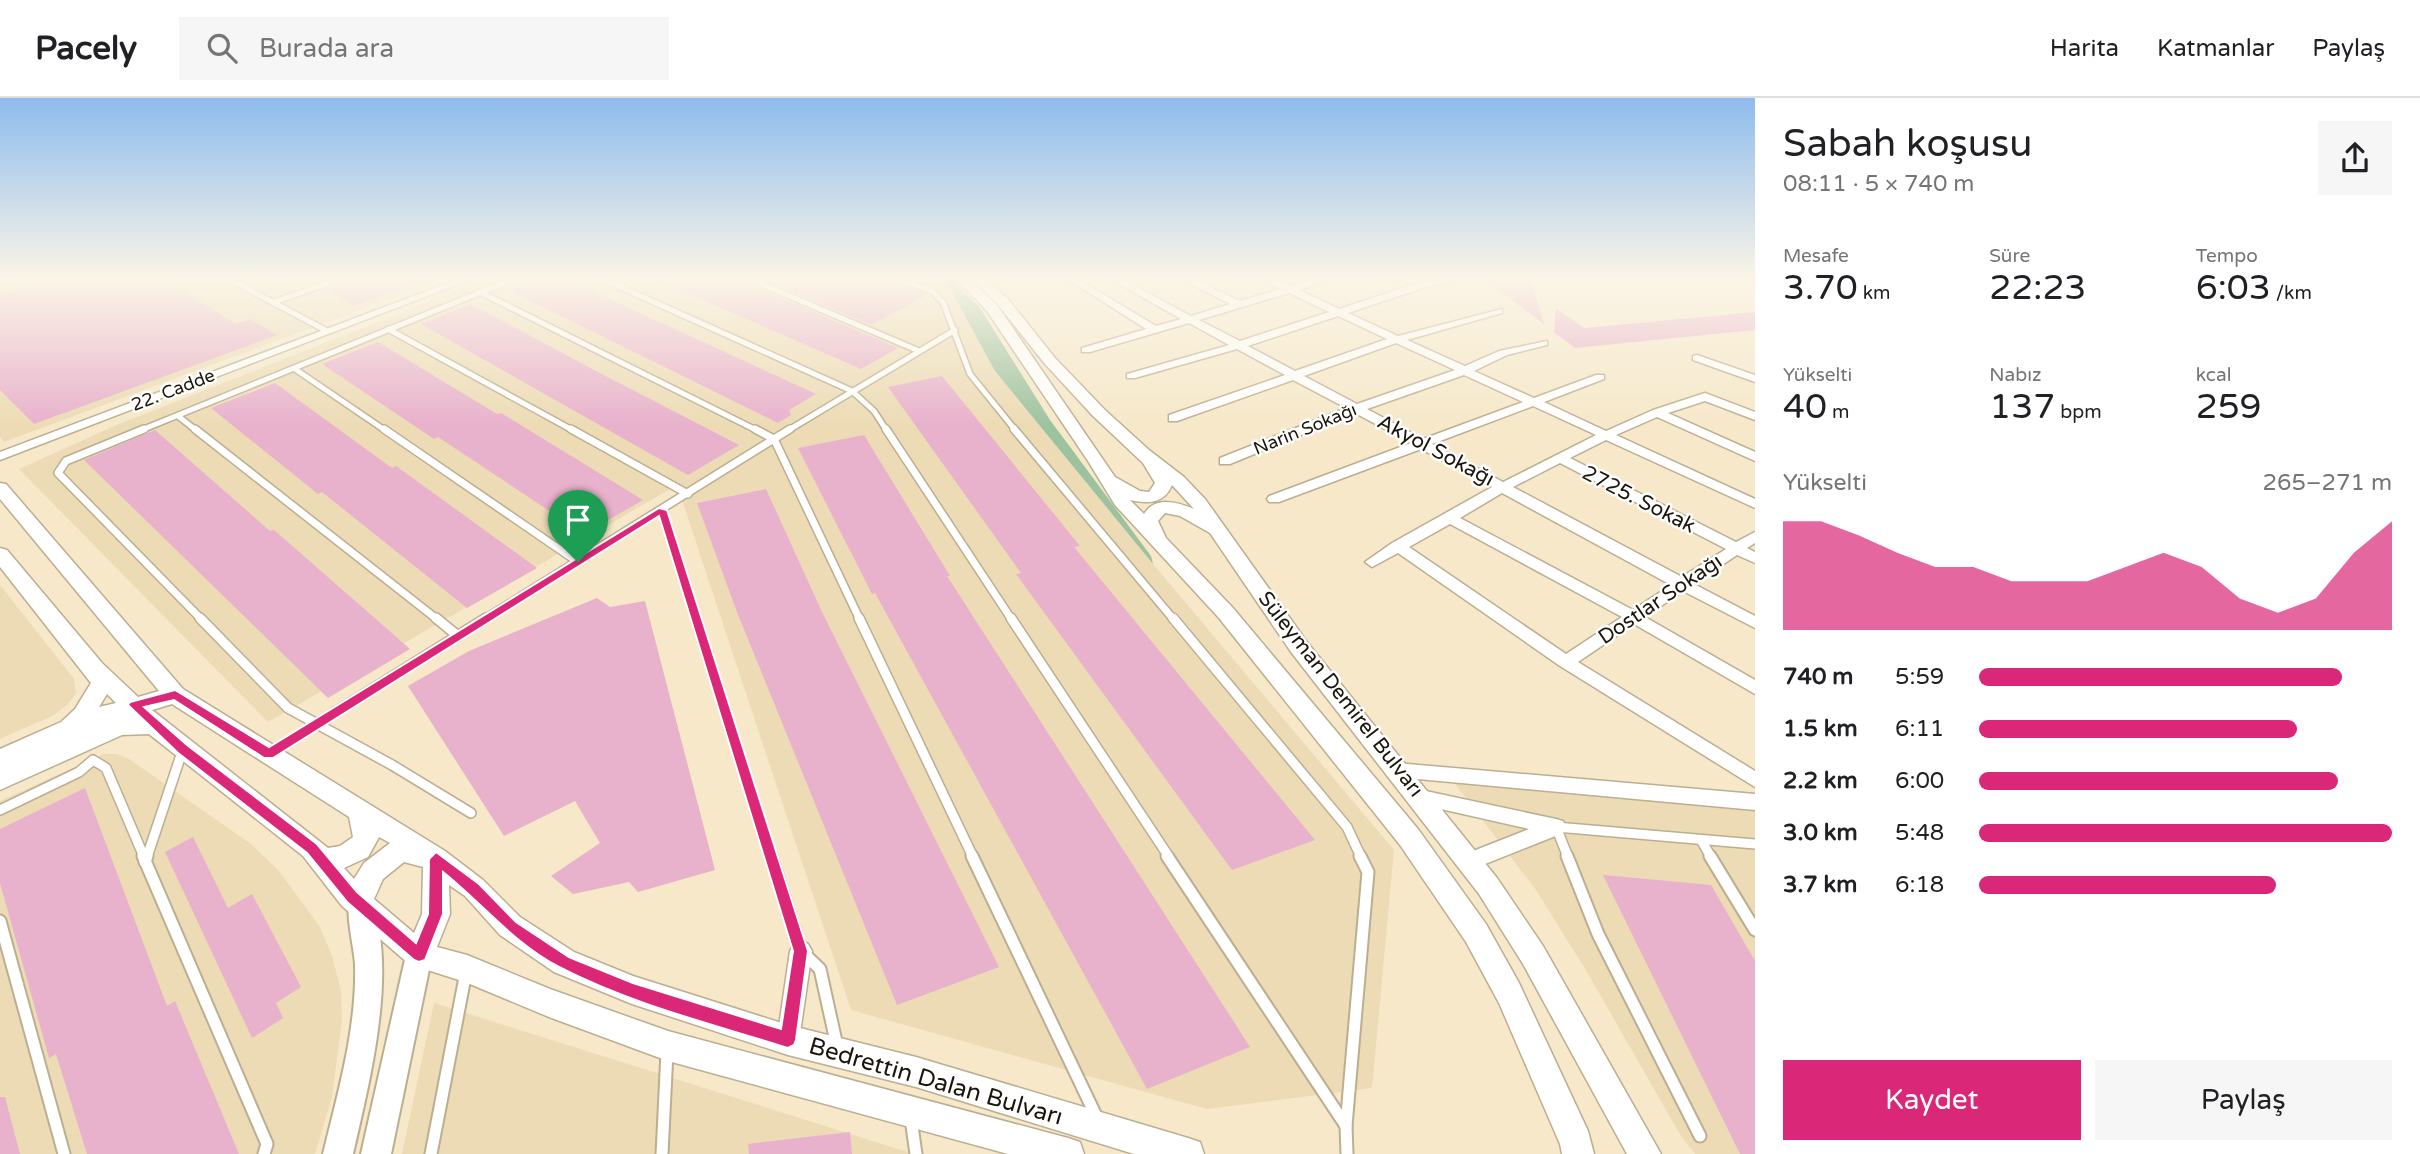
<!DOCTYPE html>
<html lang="tr">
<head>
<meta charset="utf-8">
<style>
	body { margin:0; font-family:"Varela Round",sans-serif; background:#f6f6f6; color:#202124; height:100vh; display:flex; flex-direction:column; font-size:26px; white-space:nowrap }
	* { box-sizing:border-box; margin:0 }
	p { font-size:23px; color:#757577 }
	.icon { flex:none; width:38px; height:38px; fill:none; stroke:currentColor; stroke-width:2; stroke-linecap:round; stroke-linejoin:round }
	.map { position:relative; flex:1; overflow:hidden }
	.drawer { display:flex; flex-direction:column; background:#fff; width:665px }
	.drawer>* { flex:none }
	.pin { position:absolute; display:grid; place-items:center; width:60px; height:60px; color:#fff; margin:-72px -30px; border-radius:50% 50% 50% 0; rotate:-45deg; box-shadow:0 0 7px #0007 }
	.pin .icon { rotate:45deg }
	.round { display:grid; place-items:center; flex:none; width:74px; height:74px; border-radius:0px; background:#f6f6f6 }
	.overview { display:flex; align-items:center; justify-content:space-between; height:119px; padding:0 28px }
	h1 { font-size:38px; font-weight:600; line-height:52px }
	.stats { display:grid; grid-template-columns:repeat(3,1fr); gap:10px; height:119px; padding:7px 28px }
	.stats div { display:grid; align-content:center }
	.stats b { font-size:35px; font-weight:600 }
	.stats small { font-size:19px; font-weight:400 }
	.stats p { font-size:19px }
	.chart { height:196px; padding:14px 28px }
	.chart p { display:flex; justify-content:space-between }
	.chart svg { width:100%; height:126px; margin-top:7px; fill:#db2777; opacity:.7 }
	.button { display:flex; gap:14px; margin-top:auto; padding:14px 28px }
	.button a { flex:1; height:80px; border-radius:0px; background:#db2777; color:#fff; font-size:28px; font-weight:600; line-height:80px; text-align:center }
	.button a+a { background:#f6f6f6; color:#202124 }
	ul { padding:0 28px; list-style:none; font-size:23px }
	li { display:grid; grid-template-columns:112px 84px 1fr; align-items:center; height:52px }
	li i { height:18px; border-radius:9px; background:#db2777 }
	header { display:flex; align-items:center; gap:42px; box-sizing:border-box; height:98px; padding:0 35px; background:#fff; border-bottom:2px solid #e0e0e0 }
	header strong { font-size:33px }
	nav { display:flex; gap:38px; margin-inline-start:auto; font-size:24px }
	.search { width:490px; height:63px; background:#f6f6f6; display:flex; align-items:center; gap:18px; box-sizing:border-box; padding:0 24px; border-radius:0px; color:#757577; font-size:26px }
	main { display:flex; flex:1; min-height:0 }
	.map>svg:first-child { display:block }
</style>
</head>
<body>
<header>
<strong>Pacely</strong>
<div class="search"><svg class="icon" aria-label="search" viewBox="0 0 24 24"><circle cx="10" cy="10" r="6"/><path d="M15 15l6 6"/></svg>Burada ara</div>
<nav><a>Harita</a><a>Katmanlar</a><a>Paylaş</a></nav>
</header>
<main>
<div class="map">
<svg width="1755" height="1056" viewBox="0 0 1755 1056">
	<rect width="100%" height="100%" fill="#f6e8c9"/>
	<g fill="#ecdbb5">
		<path d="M0 182H440L4 344 0 339Z"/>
		<path d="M484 182H938L947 185 995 273 1153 466 1394 752 1372 990 1207 1011 851 912 677 387 268 624 19 371 119 326Z"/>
		<path d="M0 487 74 581 76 595 68 606 54 617 0 641Z"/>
		<path d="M104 656H116L129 661 251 746 279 773 320 829 332 858 341 892 342 922 332 999 315 1056H0V703Z"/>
		<path d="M1449 678 1755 707V1056H1695L1681 1038 1587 874 1536 792Z"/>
		<path d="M434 905 914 1056H402Z"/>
	</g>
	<path fill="#9dc29f" d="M938 182H952L980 210 1050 322 1151 458 1153 466 995 273 947 185Z"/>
	<g fill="#e8b1cc">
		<path d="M47 182H165L236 226 250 221 277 237 34 326 0 292V196Z"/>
		<path d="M342 182H419V183L354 208 325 192 339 187Z"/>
		<path d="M534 182H568L816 296 789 312 791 317 778 325 508 192Z"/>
		<path d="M657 182H747L750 187 898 250 861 271Z"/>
		<path d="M765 182H889L927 197 871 227Z"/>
		<path d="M1485 182H1531L1544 226Z"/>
		<path d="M471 206 596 273 739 347 688 377 421 226Z"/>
		<path d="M1556 210 1584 230 1755 214V232L1575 250 1554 234Z"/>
		<path d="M378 244 497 316 501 315 643 402 584 436 438 339 434 341 322 266Z"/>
		<path d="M942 278 1080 448 1074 449 1315 742 1232 772 1016 476 1021 475 888 289Z"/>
		<path d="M275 285 392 370 396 368 537 470 467 510 322 394 318 396 211 310Z"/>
		<path d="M155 332 270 433 274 432 410 551 328 600 84 362Z"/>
		<path d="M864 337 950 478H947L1250 949 1147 991 875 495 872 496 798 350Z"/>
		<path d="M766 391 822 514 999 869 897 907 737 514 697 405Z"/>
		<path d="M597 500 610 509 645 503 715 772 638 794 629 784 573 796 551 778 600 745 575 703 504 738 408 588 469 553Z"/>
		<path d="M85 690 167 908 175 903 239 1056H87L56 956 49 960 0 785V731Z"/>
		<path d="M193 739 228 810 252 796 301 889 276 905 283 920 252 940 165 754Z"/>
		<path d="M1603 777 1711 787 1755 863V1056H1740Z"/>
		<path d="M0 999H5L20 1056H0Z"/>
		<path d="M850 1034 852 1056H749L748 1046Z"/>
	</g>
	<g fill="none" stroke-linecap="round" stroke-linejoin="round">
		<g stroke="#bbae91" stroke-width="8">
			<g id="service-far3">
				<path d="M231 182 327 233"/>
				<path d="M605 182 852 293 874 313 887 333"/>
				<path d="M752 182 919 253"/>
				<path d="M901 182 932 193 943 204 970 276 1016 333"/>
				<path d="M480 194 758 333"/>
				<path d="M274 204 337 182"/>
				<path d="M388 231 574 333"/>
				<path d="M295 271 386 333"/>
				<path d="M178 318 197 333"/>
				<path d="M139 333 511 182"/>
				<path d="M787 333 955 232"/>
			</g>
		</g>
		<g stroke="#bbae91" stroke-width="10">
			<g id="service-far2">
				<path d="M144 331 66 363 58 375 202 522"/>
				<path d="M195 331 438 522"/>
				<path d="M384 331 578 464"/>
				<path d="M571 331 688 396"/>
				<path d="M755 331 774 341 860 522"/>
				<path d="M886 331 1012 522"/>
				<path d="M1014 331 1174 522"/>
				<path d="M662 412 697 522"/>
				<path d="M483 522 790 331"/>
			</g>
		</g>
		<g stroke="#bbae91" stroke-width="12">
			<g id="service-far1">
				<path d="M200 520 288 610 392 667 471 715"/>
				<path d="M436 520 458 538"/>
				<path d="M696 520 771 759"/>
				<path d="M859 520 973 759"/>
				<path d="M1011 520 1169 759"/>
				<path d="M1173 520 1347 729 1361 759"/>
				<path d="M270 655 486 520"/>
				<path d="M0 712 79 674 93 662 106 670 144 759"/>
				<path d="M1701 742 1711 759"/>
				<path d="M147 759 183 651"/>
				<path d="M1568 759 1556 729 1755 746"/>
			</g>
		</g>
		<g stroke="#bbae91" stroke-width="15">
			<g id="service">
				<path d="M143 758 267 1046 264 1056"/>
				<path d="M771 758 801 853 820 871 837 948"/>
				<path d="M972 758 1098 1022"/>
				<path d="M1167 758 1346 1028"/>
				<path d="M1567 758 1598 836 1700 1038"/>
				<path d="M1710 758 1755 832"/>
				<path d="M145 764 147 758"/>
				<path d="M0 823 64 1056"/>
				<path d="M911 1021 916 1056"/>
				<path d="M431 1056 466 874"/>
				<path d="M662 1056 667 954"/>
				<path d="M1347 1056 1346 1028 1368 774 1360 758"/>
			</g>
		</g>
		<g stroke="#bbae91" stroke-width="3">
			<g id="minor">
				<path d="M456 182H469L0 362V354Z"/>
				<path d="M1069 182H1080L1156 228 1181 221 1112 182H1124L1191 218 1230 206 1183 182H1195L1240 203 1280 191 1263 182H1275L1290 188 1314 182H1328L1299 192 1339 211 1420 184 1454 182 1453 184 1426 189 1348 215 1398 238 1502 211V215L1407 242 1465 268 1499 253 1547 243V247L1507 257 1474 273 1534 300 1596 277H1604V281L1544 304 1606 333 1653 312 1705 295 1755 314V322L1705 303 1668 315 1755 354V363L1657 319 1616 337 1755 401V410L1606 342 1570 360 1736 444 1755 434V445L1747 450 1755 454V465L1737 457 1694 486 1755 518V530L1683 493 1645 519 1755 582V596L1634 526 1578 564 1755 673V689L1560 568 1398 455 1372 469 1365 464 1392 445 1492 389 1421 351 1279 404H1269L1267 401 1269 398 1411 345 1355 315 1230 366H1220V360L1346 310 1293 282 1177 323H1169V317L1285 277 1237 251 1135 280H1127V276L1229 247 1189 225 1090 254H1082V250L1146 231ZM1289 195 1329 214 1240 243 1199 222ZM1338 218 1387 241 1295 273 1248 248ZM1396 245 1455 272 1357 306 1304 278ZM1464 277 1523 304 1423 341 1367 311ZM1533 308 1596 337 1503 384 1432 346ZM1560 365 1726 451 1682 479 1513 389ZM1502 395 1671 487 1633 512 1460 420ZM1450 426 1622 519 1566 556 1409 449Z"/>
				<path d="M1697 257 1755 277V284L1693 262V258Z"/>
				<path d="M1396 665 1755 696V712L1396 679 1390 677 1387 672 1390 667Z"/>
				<path d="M1421 692 1556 721 1563 723 1566 729 1563 735 1470 772 1463 769 1460 763 1463 757 1529 731 1414 705 1412 700 1414 695Z"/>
				<path d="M801 843 808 846 812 853 799 942 796 950 788 953 780 950 777 942 790 853 794 846Z"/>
			</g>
		</g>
		<g stroke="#bbae91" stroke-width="4">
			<g id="tertiary">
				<path d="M360 795 369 798C400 867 369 985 353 1056H323C338 994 357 930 355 866 354 848 344 813 351 798Z"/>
				<path d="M419 845 428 848 432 857 391 1056H361L406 857 410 848Z"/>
			</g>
		</g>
		<g stroke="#bbae91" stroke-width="3">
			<g id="secondary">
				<path d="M957 182H970L997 207 1115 379 1140 393 1149 394 1155 385 1143 365 1093 318 1045 266 998 207 973 182H986L1008 201 1055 260 1105 312 1149 352 1184 379 1205 401 1307 544 1497 780 1543 848 1661 1056H1627L1523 866 1479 796 1291 554 1210 435 1180 418 1165 415 1158 423 1166 440 1233 510 1418 731 1486 826 1519 885 1588 1033 1594 1056H1562L1560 1046 1499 905 1466 844 1400 747 1219 520 1115 407 1088 363 987 213ZM1172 387 1194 411C1177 404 1155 398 1144 416L1130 402C1148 406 1164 406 1172 387Z"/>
				<path d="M0 385 6 386 183 591 445 753 483 782 520 819 574 854 633 878 788 927 916 959 1188 1040 1200 1044 1204 1056H1134L916 989 788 957 632 906 554 874 500 837 465 798 449 787 450 816 437 849 467 857 550 891 668 933 1068 1040 1080 1044 1084 1056H1008L668 963 549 919 465 884 409 866 342 808 303 758 149 636 122 637 0 692V651L61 624 75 611 91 585 0 469V450L7 452 102 565 138 599 159 593 0 401ZM107 596 116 605 99 609ZM172 606 349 719 353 739 340 748 328 750 152 612ZM379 739 390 745 364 765 354 781 344 770 368 759ZM404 764 423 769 422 816 414 835 374 801 383 781Z"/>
			</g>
		</g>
		<use href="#service-far3" stroke="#fff" stroke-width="5"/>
		<use href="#service-far2" stroke="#fff" stroke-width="7"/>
		<use href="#service-far1" stroke="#fff" stroke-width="9"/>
		<use href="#service" stroke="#fff" stroke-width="11"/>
		<use href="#minor" fill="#fff" fill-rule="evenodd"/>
		<use href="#tertiary" fill="#fff" fill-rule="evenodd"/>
		<use href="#secondary" fill="#fff" fill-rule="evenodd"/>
	</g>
	<linearGradient id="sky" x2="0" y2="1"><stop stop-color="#8ebced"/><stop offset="0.55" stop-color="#fbf5e7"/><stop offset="1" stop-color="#fbf5e7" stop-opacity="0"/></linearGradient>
	<rect width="1755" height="329" fill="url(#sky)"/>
	<path fill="#db2777" stroke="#fff" stroke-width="2" fill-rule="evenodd" d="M659 410 667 412 808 853 796 942 794 947 788 950C712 926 630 906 559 869 513 845 483 806 443 774V816L425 862 419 864 414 862 347 804 307 755 178 655 128 607 130 604 175 592 269 649ZM659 418 793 853 781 931 633 885 569 859 516 824 479 786 436 754 429 761 428 816 416 845 357 794 317 746 187 647 144 609 174 602 264 660H273Z"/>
	<g text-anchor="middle" stroke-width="5" stroke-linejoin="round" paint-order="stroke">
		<g font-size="18" fill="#1b160b" stroke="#fff">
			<text transform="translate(173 292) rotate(-21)" y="6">22. Cadde</text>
			<text transform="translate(1305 331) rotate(-22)" y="6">Narin Sokağı</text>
		</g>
		<g font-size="21" fill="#1b160b" stroke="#fff">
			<text transform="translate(1436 352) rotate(28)" y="7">Akyol Sokağı</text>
			<text transform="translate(1639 401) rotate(27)" y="7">2725. Sokak</text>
			<text transform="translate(1660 501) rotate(-34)" y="7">Dostlar Sokağı</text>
			<text transform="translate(1341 596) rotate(52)" y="7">Süleyman Demirel Bulvarı</text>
		</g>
		<g font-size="24" fill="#1b160b" stroke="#fff">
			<text transform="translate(936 983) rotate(16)" y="8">Bedrettin Dalan Bulvarı</text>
		</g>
	</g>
</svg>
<div class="pin" style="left:578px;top:464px;background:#1e9e55"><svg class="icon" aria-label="arrive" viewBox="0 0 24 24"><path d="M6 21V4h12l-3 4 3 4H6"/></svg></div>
</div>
<section class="drawer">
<div class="overview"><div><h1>Sabah koşusu</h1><p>08:11 · 5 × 740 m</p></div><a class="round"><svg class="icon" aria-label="share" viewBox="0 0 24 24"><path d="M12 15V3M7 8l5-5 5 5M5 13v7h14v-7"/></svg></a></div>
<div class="stats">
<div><p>Mesafe</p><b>3.70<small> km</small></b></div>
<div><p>Süre</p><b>22:23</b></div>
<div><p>Tempo</p><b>6:03<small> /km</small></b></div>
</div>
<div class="stats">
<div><p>Yükselti</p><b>40<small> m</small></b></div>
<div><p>Nabız</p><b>137<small> bpm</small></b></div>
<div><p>kcal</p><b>259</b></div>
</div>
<div class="chart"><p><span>Yükselti</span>265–271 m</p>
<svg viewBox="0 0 160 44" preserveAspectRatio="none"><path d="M0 44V6L10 6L20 11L30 17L40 22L50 22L60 27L70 27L80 27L90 22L100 17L110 22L120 33L130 38L140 33L150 17L160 6V44z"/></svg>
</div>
<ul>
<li><b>740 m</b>5:59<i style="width:88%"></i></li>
<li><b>1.5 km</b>6:11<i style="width:77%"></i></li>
<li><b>2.2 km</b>6:00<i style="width:87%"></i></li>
<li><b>3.0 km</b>5:48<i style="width:100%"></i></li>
<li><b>3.7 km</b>6:18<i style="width:72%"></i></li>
</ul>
<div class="button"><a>Kaydet</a><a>Paylaş</a></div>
</section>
</main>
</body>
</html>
